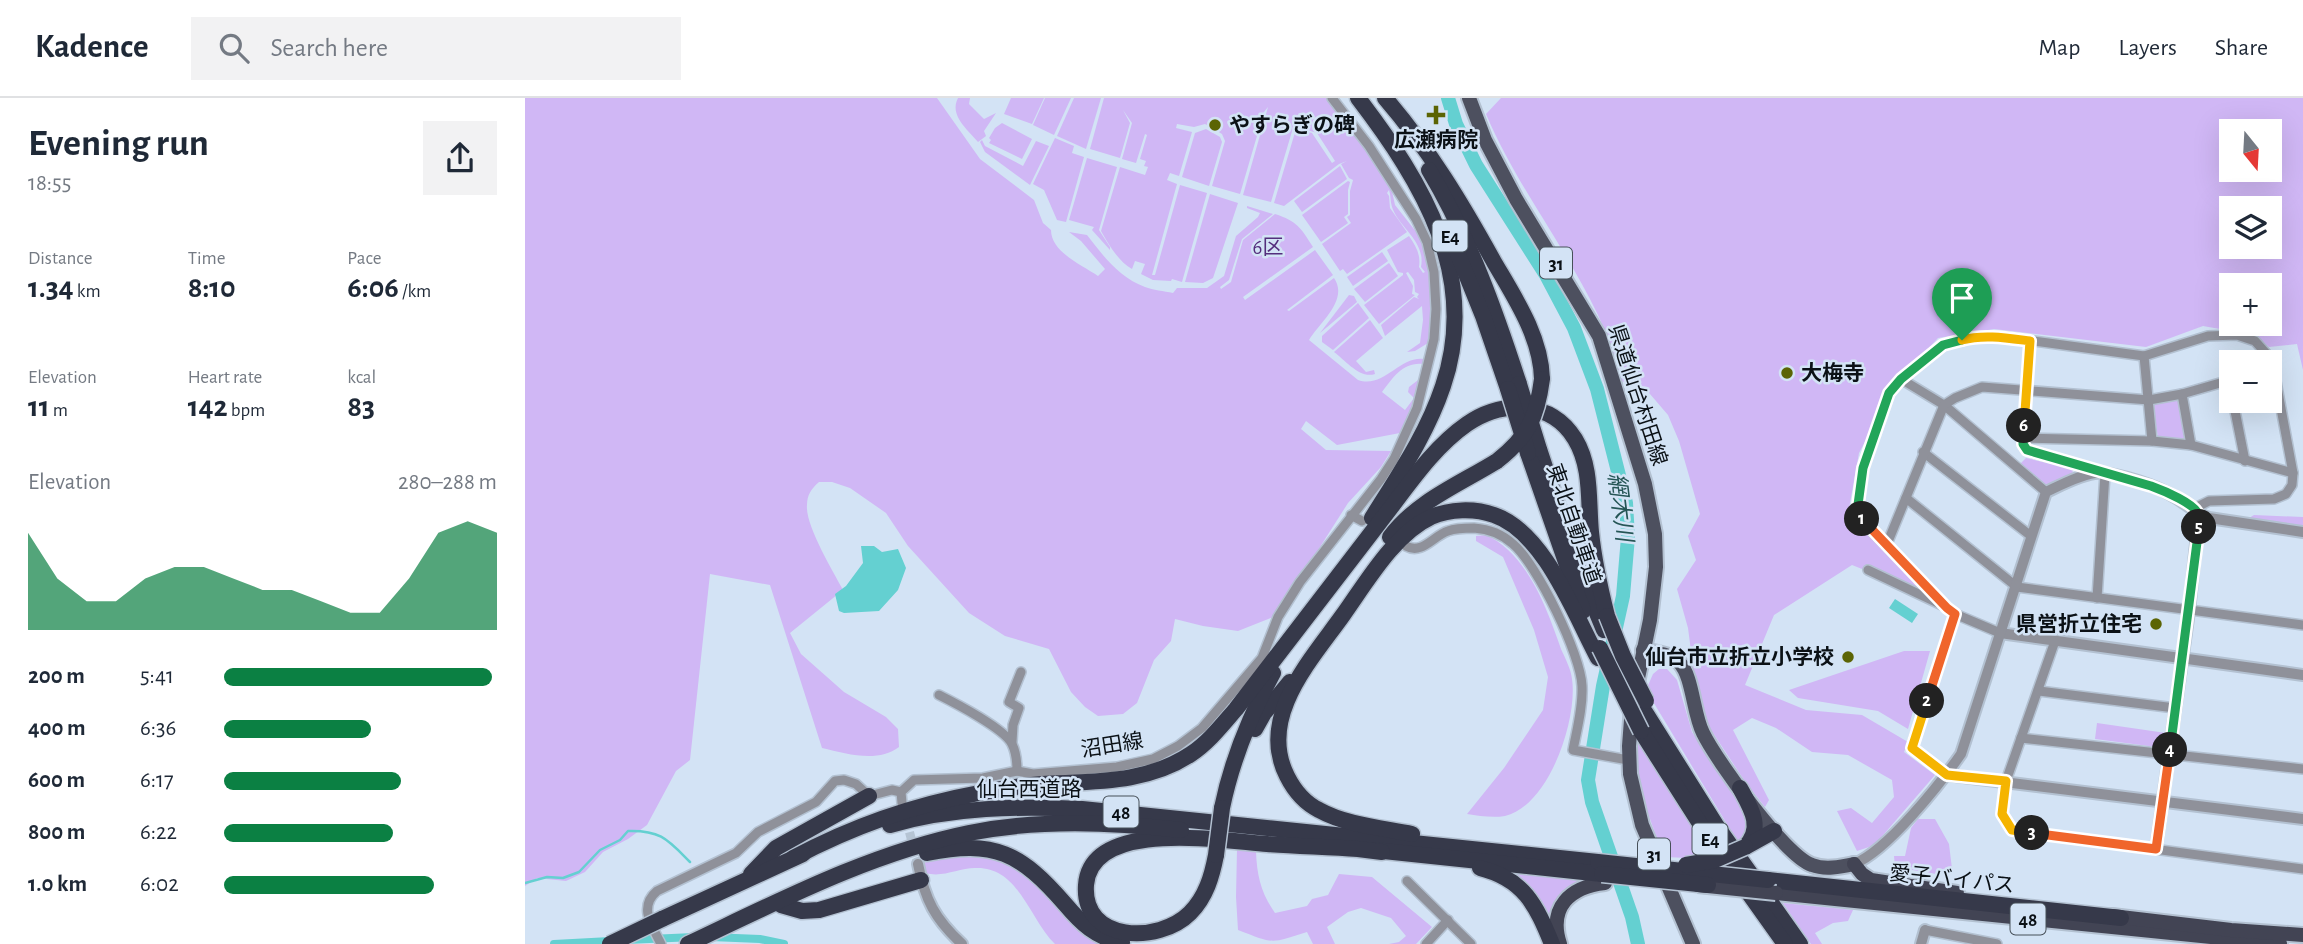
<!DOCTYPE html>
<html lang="en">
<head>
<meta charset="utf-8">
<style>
	body { margin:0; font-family:"Alegreya Sans","Noto Sans JP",sans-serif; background:#f2f2f3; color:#1f2937; height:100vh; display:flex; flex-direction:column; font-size:26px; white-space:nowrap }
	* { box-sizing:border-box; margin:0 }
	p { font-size:23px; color:#747a83 }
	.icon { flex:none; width:38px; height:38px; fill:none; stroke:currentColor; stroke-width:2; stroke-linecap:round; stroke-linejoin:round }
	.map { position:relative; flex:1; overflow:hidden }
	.panel { display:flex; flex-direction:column; background:#fff; width:525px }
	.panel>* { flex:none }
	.needle { width:46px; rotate:162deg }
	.controls { position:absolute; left:1694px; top:21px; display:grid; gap:14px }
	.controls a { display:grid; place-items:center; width:63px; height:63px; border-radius:0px; background:#fff; box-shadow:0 7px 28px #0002; font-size:35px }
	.pin { position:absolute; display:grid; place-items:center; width:60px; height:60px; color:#fff; margin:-72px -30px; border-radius:50% 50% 50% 0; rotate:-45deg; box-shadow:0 0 7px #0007 }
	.pin .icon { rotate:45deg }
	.km { position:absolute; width:35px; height:35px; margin:-18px; border-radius:50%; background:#222; color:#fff; font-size:19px; line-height:35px; text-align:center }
	.round { display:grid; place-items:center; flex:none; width:74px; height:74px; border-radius:0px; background:#f2f2f3 }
	.head { display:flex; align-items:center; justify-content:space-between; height:119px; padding:0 28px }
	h1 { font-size:38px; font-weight:600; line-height:52px }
	.figures { display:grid; grid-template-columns:repeat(3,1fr); gap:10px; height:119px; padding:7px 28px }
	.figures div { display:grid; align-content:center }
	.figures b { font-size:30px; font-weight:600 }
	.figures small { font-size:19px; font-weight:400 }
	.figures p { font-size:19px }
	.chart { height:196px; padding:14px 28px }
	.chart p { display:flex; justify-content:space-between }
	.chart svg { width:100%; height:126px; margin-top:7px; fill:#0b8043; opacity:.7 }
	ul { padding:0 28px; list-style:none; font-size:23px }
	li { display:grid; grid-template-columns:112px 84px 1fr; align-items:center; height:52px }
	li i { height:18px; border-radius:9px; background:#0b8043 }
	header { display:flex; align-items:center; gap:42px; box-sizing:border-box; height:98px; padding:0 35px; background:#fff; border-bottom:2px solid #e0e1e3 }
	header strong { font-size:33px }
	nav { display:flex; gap:38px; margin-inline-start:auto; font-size:24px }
	.search { width:490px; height:63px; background:#f2f2f3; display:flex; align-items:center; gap:18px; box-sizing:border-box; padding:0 24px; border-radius:0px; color:#747a83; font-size:26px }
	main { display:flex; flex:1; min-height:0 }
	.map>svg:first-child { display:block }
</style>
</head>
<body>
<header>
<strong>Kadence</strong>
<div class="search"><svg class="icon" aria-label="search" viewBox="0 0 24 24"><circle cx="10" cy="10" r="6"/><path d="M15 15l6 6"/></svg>Search here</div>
<nav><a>Map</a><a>Layers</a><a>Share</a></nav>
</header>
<main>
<section class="panel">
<div class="head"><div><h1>Evening run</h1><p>18:55</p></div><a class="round"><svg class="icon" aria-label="share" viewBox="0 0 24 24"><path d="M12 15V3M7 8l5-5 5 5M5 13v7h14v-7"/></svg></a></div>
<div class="figures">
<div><p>Distance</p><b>1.34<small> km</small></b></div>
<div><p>Time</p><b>8:10</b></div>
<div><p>Pace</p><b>6:06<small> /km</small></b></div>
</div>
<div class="figures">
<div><p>Elevation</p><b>11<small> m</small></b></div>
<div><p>Heart rate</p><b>142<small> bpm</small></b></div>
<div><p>kcal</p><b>83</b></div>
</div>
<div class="chart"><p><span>Elevation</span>280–288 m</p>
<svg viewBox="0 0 160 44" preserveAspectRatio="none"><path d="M0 44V10L10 26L20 34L30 34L40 26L50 22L60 22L70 26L80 30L90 30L100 34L110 38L120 38L130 26L140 10L150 6L160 10V44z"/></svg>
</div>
<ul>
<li><b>200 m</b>5:41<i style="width:98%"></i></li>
<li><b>400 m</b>6:36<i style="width:54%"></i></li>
<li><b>600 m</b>6:17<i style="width:65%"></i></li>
<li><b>800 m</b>6:22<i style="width:62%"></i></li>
<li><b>1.0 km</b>6:02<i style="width:77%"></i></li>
</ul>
</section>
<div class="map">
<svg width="1778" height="846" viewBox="0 0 1778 846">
	<rect width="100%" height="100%" fill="#d3e3f5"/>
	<g fill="#d0b7f5" fill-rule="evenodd">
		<path d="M0 0H412L455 61 509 102 518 125 526 132C526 154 557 167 573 178L580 171 556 143 544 134 562 137C578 158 595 180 620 189 628 192 639 193 648 195L652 190H682L699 178 711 138 733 119 735 115 722 110V108L748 116 717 141 704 182 695 189 696 191 706 184 718 142 750 116C772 123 776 130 788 149L718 199 720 202 790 152 808 177 762 212 764 213 809 180C824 202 795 224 784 242L833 282C859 291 874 258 899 261V266C879 263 868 279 857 294L880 312 889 300 883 294 884 289 897 279 885 318 875 335 812 347 781 323 776 331 801 352 866 353 856 369 823 405 751 518 713 533 678 528 650 521 646 543 629 562 612 605 598 616 573 618 560 609 546 594 524 551 480 538 444 515 383 448 361 415 325 390 307 384H294C286 391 282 397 282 407 280 427 308 473 318 492L265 535 276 556 319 594 361 619 373 631 374 649C353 665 322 656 297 650L245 487 185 476 165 662 151 673 122 727 103 741 78 754 60 774 41 783 12 780 0 788Z"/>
		<path d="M433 0H445L444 6 459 21 471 15 459 33 461 38 453 44C442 31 424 17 433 0Z"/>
		<path d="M486 0H519L507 26 479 16Z"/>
		<path d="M520 0H546L529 37 508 27Z"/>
		<path d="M549 0H576L561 51 532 38Z"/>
		<path d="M579 0H802L836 44 866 89 870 107 896 140 902 160 908 210 903 245 890 253 882 254 895 245 898 222 897 208 860 238 856 227 889 199 894 201 892 199 894 196 890 194 889 182 883 174 881 175 888 188 887 196 890 197 854 226 839 207 878 177V175L873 174 862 152 884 138C891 148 896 157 894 169L898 175 900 174 896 169C901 143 874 130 867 109 865 103 866 97 864 92L862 95 864 98 865 110 882 134 822 176 818 171 815 173 797 146 826 125 822 119 825 117V93L828 82 824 80 816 66 822 63 814 66 759 108 749 105 771 31 768 30 746 104 718 97 743 9 739 14 715 96 687 88 700 43 697 36 680 26 669 29 652 26 651 30 667 34 654 78 645 75 642 82 652 86 627 177H630L655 87 682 95 657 184 647 181 646 183 628 182 616 176 620 166 610 163 607 171C593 163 584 147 576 133L595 69 620 77 623 69 619 68 621 63 615 61 622 37 620 36 611 65 597 61 607 25 598 12 605 25 595 60 565 51ZM769 28 792 35 810 63 807 65 787 35 771 31Z"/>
		<path d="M976 0H1778V272L1772 246 1744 249 1729 237 1678 228 1621 249 1469 231 1413 240 1371 285 1334 355 1323 416 1405 498 1327 467 1249 517 1220 587 1281 612 1337 617 1383 644 1379 654 1410 677 1353 743 1344 749 1332 753 1312 713 1326 710 1347 725 1369 699 1367 682 1323 657 1287 654 1251 630 1227 620 1208 632 1244 702 1240 709 1221 685 1184 629 1170 584 1163 530 1152 491 1171 462 1163 438 1175 416 1154 343 1143 317 1119 289 1096 283C1089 261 1083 238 1073 217 1040 148 991 87 961 16ZM1706 33H1745V72H1706ZM1706 110H1745V149H1706ZM1706 187H1745V226H1706Z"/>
		<path d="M477 25 507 41 497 61 464 45 466 42 464 40 470 30Z"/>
		<path d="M681 31 695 39 697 44 684 88 657 79 670 35Z"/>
		<path d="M530 40 549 48 547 55 559 59 541 124 532 122 519 92 508 86Z"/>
		<path d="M457 42 460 48 498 68 511 43 524 48 505 87 460 54 455 44Z"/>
		<path d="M562 60 592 69 574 132 585 149V152L567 132 569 129 544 122Z"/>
		<path d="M815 68 822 81 777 114 769 103Z"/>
		<path d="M823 83 825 84 823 92V116L819 119 823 125 796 144 777 117Z"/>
		<path d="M685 96 713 105 688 180 678 185 660 184Z"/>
		<path d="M857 154 863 163 828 188 822 179Z"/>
		<path d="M864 165 873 178 840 204 829 191Z"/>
		<path d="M824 197 829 198 832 204 795 235Z"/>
		<path d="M833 205 844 220 808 252 797 244V238Z"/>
		<path d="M845 222 858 240 831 263 841 274 849 272 850 276C835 281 821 263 809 254Z"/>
		<path d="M1654 301 1661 342 1633 340 1628 305Z"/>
		<path d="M1501 360 1548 371 1547 377 1523 390 1494 367Z"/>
		<path d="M1729 417 1778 419V429L1719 423Z"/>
		<path d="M961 437C1002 455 1022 511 1036 551 1040 560 1046 571 1047 581 1053 621 1024 708 980 718 968 720 954 718 942 716L979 670 1018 612 1023 579 1009 532 978 459 951 443V438Z"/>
		<path d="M1379 553H1405L1383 631 1353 613 1273 600 1264 592Z"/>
		<path d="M1134 571H1142L1152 582 1167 634 1222 714V740L1214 746 1121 592 1128 576Z"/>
		<path d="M1572 625 1641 635 1639 650 1570 641Z"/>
		<path d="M1112 644 1185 755 1163 760 1140 759C1124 722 1110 684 1112 644Z"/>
		<path d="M1393 721H1410L1424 746 1427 771 1411 776 1370 769 1369 758H1380L1386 730Z"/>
		<path d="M712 751 731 754C732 778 736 795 750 815L782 808 787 801 803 797 814 776 847 779 907 829 891 846H864L874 844 881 838 866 820 836 810 823 814 802 829 810 846H788L782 834C744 846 750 846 713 832L711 799Z"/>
		<path d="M458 757C477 763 497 771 511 785 534 809 546 835 580 846H530C504 821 494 768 450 770 434 770 417 780 401 775L397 765 426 759Z"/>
		<path d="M975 772 1066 782 1025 831Z"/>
		<path d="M1258 805 1328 812 1323 823 1308 825 1290 835 1297 846H1286Z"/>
	</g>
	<g fill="#64d0d1">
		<path d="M336 448H349L357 454 373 451 381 470 373 492 354 513 319 515 314 513 310 496 321 488 338 465Z"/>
		<path d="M1370 501 1393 516 1387 525 1364 510Z"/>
	</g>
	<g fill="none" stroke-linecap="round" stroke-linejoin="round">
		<path stroke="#64d0d1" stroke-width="2.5" d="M0 785 22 779 38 780 54 774 75 752 95 742 103 733C136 732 143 742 165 764"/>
		<g stroke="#64d0d1" stroke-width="8">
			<path d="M186 839 235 841 259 846"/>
			<path d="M102 842 169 839"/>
			<path d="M29 846 85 843"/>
		</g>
		<path stroke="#64d0d1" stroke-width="14" d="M923 0 931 26 951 67 1021 177 1049 230 1072 291 1101 405 1103 439 1098 498 1078 588 1063 682 1067 704 1107 819 1113 846"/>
		<path stroke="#b5c4d4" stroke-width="9" stroke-dasharray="9 4.5" stroke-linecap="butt" d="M381 721 393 766"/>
		<g stroke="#b3c1d1" stroke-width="12">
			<g id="minor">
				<path d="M1505 243 1498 346 1502 352 1509 355 1572 373"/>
				<path d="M1619 258 1627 343"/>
				<path d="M1376 281 1419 307 1521 394"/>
				<path d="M1657 296 1666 347"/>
				<path d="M1708 303 1720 363"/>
				<path d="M1498 340 1627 343 1666 347 1768 375"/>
				<path d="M1398 354 1506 438"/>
				<path d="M1381 400 1492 489 1778 527"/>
				<path d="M826 417 837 423"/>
				<path d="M1362 446 1419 307 1430 300 1457 289 1624 302 1657 296 1695 285 1706 287"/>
				<path d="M881 448C897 457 908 438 923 433 931 430 940 430 949 430 964 431 977 436 988 446 1012 466 1056 557 1057 588 1058 609 1052 631 1048 652L1103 662"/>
				<path d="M1343 472 1417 507"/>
				<path d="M1572 500 1580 376"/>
				<path d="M1475 535 1430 516 1422 510 1340 426 1332 414 1338 371 1364 295 1376 281 1418 247 1450 239H1479L1619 258 1683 238 1712 237 1730 243 1747 262 1768 375 1767 387 1761 396 1749 401 1684 403 1670 410"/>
				<path d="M1530 543 1481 683 1477 717 1487 732 1778 771"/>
				<path d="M1514 593 1650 610"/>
				<path d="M414 597C430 605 480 631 487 646 491 654 492 665 492 673"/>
				<path d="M1496 640 1778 671"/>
				<path d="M487 644 488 627 494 610 484 604 496 574"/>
				<path d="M1422 677 1386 650 1430 516"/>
				<path d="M377 705 376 694 389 682 458 680 492 673 508 676 592 669 628 661 653 648 677 630 737 560 753 519 775 484 856 381 869 361 892 310 909 241 911 211 909 174 902 144 891 121 844 48 807 0"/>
				<path d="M882 783 946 846"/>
				<path d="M1400 832 1472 846"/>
				<path d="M136 846C127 828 113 809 132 793L211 755 233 734 291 704 310 683 319 682 331 686 344 698 367 692 376 694"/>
				<path d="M901 846 923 822"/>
			</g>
		</g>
		<g stroke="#b3c1d1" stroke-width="14">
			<g id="tertiary">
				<path d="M1475 535 1778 577"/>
				<path d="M1422 677 1778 721"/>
				<path d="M1631 751 1664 513 1674 417"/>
				<path d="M393 766C400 802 410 821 437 846"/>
				<path d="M1329 766C1362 753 1415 686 1436 656L1521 394C1534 388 1562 373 1576 375 1598 377 1630 387 1648 398 1661 405 1671 416 1684 420L1778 434"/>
				<path d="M1396 846 1400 832"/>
			</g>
		</g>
		<g stroke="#b3c1d1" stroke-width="18">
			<g id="primary">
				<path d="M944 0 960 42 991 101 1074 238 1120 386 1130 436 1131 469 1125 522 1107 609 1104 648 1105 676 1117 727 1168 846"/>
				<path d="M1118 552C1130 555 1145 556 1154 564 1168 578 1168 616 1178 635 1191 662 1260 758 1287 767 1300 772 1315 769 1329 766"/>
			</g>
		</g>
		<g stroke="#b3c1d1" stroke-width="18">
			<g id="trunk">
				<path d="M1329 766 1337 776 1346 782 1432 795"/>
				<path d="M1251 795 1755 846"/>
				<path d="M1587 818 1706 832 1778 837"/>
				<path d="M1035 846C1023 809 1045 789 1080 785"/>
			</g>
		</g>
		<g stroke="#b3c1d1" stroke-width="19">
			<g id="motorway">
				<path d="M833 0C898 85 955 179 918 288 902 336 873 378 847 420"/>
				<path d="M860 0C904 51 937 106 969 164 990 200 1016 239 1017 281"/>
				<path d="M904 72C944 139 970 212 994 286"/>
				<path d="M926 139 958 218 983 291"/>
				<path d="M1014 351 1054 472 1079 532"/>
				<path d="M1003 355 1058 513"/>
				<path d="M865 439C892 403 935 386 972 363"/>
				<path d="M1120 614 1191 727 1275 846"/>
				<path d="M730 631 739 615 765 584"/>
				<path d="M1116 633 1181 735 1260 846"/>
				<path d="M1215 690C1226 710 1239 730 1220 749"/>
				<path d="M697 710C707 661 725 618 748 575"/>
				<path d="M365 727C428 709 493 708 557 711L1073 764"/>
				<path d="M887 736C857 730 821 727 794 712 780 705 769 692 762 678 732 619 786 562 818 517 841 485 869 436 906 419 925 411 949 410 969 417 1019 434 1049 515 1073 560"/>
				<path d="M1222 748 1249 733"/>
				<path d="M849 752 1077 776"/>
				<path d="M402 755C469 741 496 755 540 806 556 825 571 840 597 844"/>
				<path d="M691 757C687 778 681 799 665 815 634 846 557 845 561 787 566 720 698 743 742 746 772 748 802 749 833 751L857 754"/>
				<path d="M268 760C328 728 388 707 454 695 474 691 496 688 517 686 568 683 621 686 666 656 684 644 697 627 711 611 758 549 806 487 854 425 881 391 906 351 942 326 977 302 1026 302 1050 341 1067 369 1063 403 1066 434 1069 463 1075 490 1082 518"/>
				<path d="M955 770C999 781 1011 807 1027 846"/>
				<path d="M226 776 251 750 344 698"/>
				<path d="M1243 782 1596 820"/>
				<path d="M256 807 277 813 294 812 396 782"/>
				<path d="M137 821 278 756"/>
				<path d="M163 846C254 803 346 755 444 735 514 721 586 724 656 732"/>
			</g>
		</g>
		<use href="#minor" stroke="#8f919a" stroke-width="9"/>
		<use href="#tertiary" stroke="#8f919a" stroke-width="10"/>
		<use href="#primary" stroke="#4d505f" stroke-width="14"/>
		<use href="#trunk" stroke="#424454" stroke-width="14"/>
		<use href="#motorway" stroke="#36394a" stroke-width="16"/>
		<g stroke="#b3c1d1" stroke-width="18" stroke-linecap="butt">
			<path id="trunk-bridge" d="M1173 787 1251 795"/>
		</g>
		<g stroke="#b3c1d1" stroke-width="19" stroke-linecap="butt">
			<g id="motorway-bridge">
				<path d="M994 286 1014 351"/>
				<path d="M983 291 1003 355"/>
				<path d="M972 363C1003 339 1012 319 1017 281"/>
				<path d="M1082 518 1098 558 1121 603"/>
				<path d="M1075 550 1116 633"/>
				<path d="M691 757 697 710"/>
				<path d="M1073 764 1243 782"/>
				<path d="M1161 767 1190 762 1220 749"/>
				<path d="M1077 776 1183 787"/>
				<path d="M85 846 137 821"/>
			</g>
		</g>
		<use href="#trunk-bridge" stroke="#424454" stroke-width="14"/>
		<use href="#motorway-bridge" stroke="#36394a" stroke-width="16"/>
	</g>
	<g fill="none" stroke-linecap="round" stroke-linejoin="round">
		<g stroke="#fff" stroke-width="14">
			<path id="split-1" d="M1337 421 1332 414 1338 370 1364 295 1376 281 1418 247 1437 242"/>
		</g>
		<g stroke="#fff" stroke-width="14">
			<path id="split-2" d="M1337 421 1422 510 1430 516 1402 603"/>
		</g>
		<g stroke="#fff" stroke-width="14">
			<path id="split-3" d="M1402 603 1387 650 1422 677 1481 683 1477 716 1487 732 1507 735"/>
		</g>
		<g stroke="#fff" stroke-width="14">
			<path id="split-4" d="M1507 735 1631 751 1645 652"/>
		</g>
		<g stroke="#fff" stroke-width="14">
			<path id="split-5" d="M1645 652 1674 429"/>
		</g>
		<g stroke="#fff" stroke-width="14">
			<path id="split-6" d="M1499 328 1498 346 1502 352 1626 388C1637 392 1672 406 1674 418 1675 422 1674 426 1674 429"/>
		</g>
		<g stroke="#fff" stroke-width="14">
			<path id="split-7" d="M1437 242C1459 236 1482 240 1505 243L1499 328"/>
		</g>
		<use href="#split-1" stroke="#22a559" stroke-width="9"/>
		<use href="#split-2" stroke="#f0652b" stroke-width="9"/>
		<use href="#split-3" stroke="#f5b400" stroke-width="9"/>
		<use href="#split-4" stroke="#f0652b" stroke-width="9"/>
		<use href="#split-5" stroke="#22a559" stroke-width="9"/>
		<use href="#split-6" stroke="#22a559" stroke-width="9"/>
		<use href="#split-7" stroke="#f5b400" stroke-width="9"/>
	</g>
	<g fill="#5b6404" stroke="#d3e3f5" stroke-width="2.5">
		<path d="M907.5 6.5h7v7h7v7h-7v7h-7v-7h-7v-7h7z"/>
		<circle cx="690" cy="27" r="7"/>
		<circle cx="1262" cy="275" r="7"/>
		<circle cx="1631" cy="526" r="7"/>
		<circle cx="1323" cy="559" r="7"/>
	</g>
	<g text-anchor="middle" stroke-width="5" stroke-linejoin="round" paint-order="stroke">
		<g fill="#d3e3f5" stroke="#475059" stroke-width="2">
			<rect x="907.5" y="122.5" width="35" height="31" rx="5"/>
			<rect x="1015" y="149.5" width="32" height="31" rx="5"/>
			<rect x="578.5" y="698.5" width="35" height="31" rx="5"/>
			<rect x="1167.5" y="725.5" width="35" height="31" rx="5"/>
			<rect x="1113" y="740.5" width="32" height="31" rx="5"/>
			<rect x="1485.5" y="805.5" width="35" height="31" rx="5"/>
		</g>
		<g font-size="19" font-weight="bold" fill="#0b1116">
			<text x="925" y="145">E4</text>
			<text x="1031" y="172">31</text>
			<text x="596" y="721">48</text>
			<text x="1185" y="748">E4</text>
			<text x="1129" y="763">31</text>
			<text x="1503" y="828">48</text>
		</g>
		<g font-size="21" font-weight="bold" fill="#0b1116" stroke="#d3e3f5" text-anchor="start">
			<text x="704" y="34">やすらぎの碑</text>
			<text x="911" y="49" text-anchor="middle">広瀬病院</text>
			<text x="1276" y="282">大梅寺</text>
			<text x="1617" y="533" text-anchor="end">県営折立住宅</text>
			<text x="1309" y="566" text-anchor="end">仙台市立折立小学校</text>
		</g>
		<g font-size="21" fill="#542e7d" stroke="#d3e3f5">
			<text x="743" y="156">6区</text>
		</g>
		<g font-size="21" fill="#0b1116" stroke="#d3e3f5">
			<text transform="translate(1113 297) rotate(72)" y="7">県道仙台村田線</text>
			<text transform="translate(1049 426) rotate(71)" y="7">東北自動車道</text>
			<text transform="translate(587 647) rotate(-9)" y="7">沼田線</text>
			<text x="504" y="698">仙台西道路</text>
			<text transform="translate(1427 781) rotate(6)" y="7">愛子バイパス</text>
		</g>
		<g font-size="23" font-style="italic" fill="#255555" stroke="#d3e3f5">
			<text transform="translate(1096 409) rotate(83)" y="8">網木川</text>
		</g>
	</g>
</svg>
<div class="controls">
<a><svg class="needle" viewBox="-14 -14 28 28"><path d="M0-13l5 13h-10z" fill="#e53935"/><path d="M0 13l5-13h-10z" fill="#747a83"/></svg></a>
<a><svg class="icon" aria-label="layers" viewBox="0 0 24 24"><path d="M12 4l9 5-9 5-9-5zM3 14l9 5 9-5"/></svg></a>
<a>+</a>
<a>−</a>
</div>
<div class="pin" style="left:1437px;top:242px;background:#1e9e55"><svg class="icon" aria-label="arrive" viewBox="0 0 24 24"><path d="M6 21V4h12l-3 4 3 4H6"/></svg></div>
<b class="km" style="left:1337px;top:421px">1</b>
<b class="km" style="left:1402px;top:603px">2</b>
<b class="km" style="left:1507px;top:735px">3</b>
<b class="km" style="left:1645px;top:652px">4</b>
<b class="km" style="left:1674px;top:429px">5</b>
<b class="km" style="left:1499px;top:328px">6</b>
</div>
</main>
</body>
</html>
